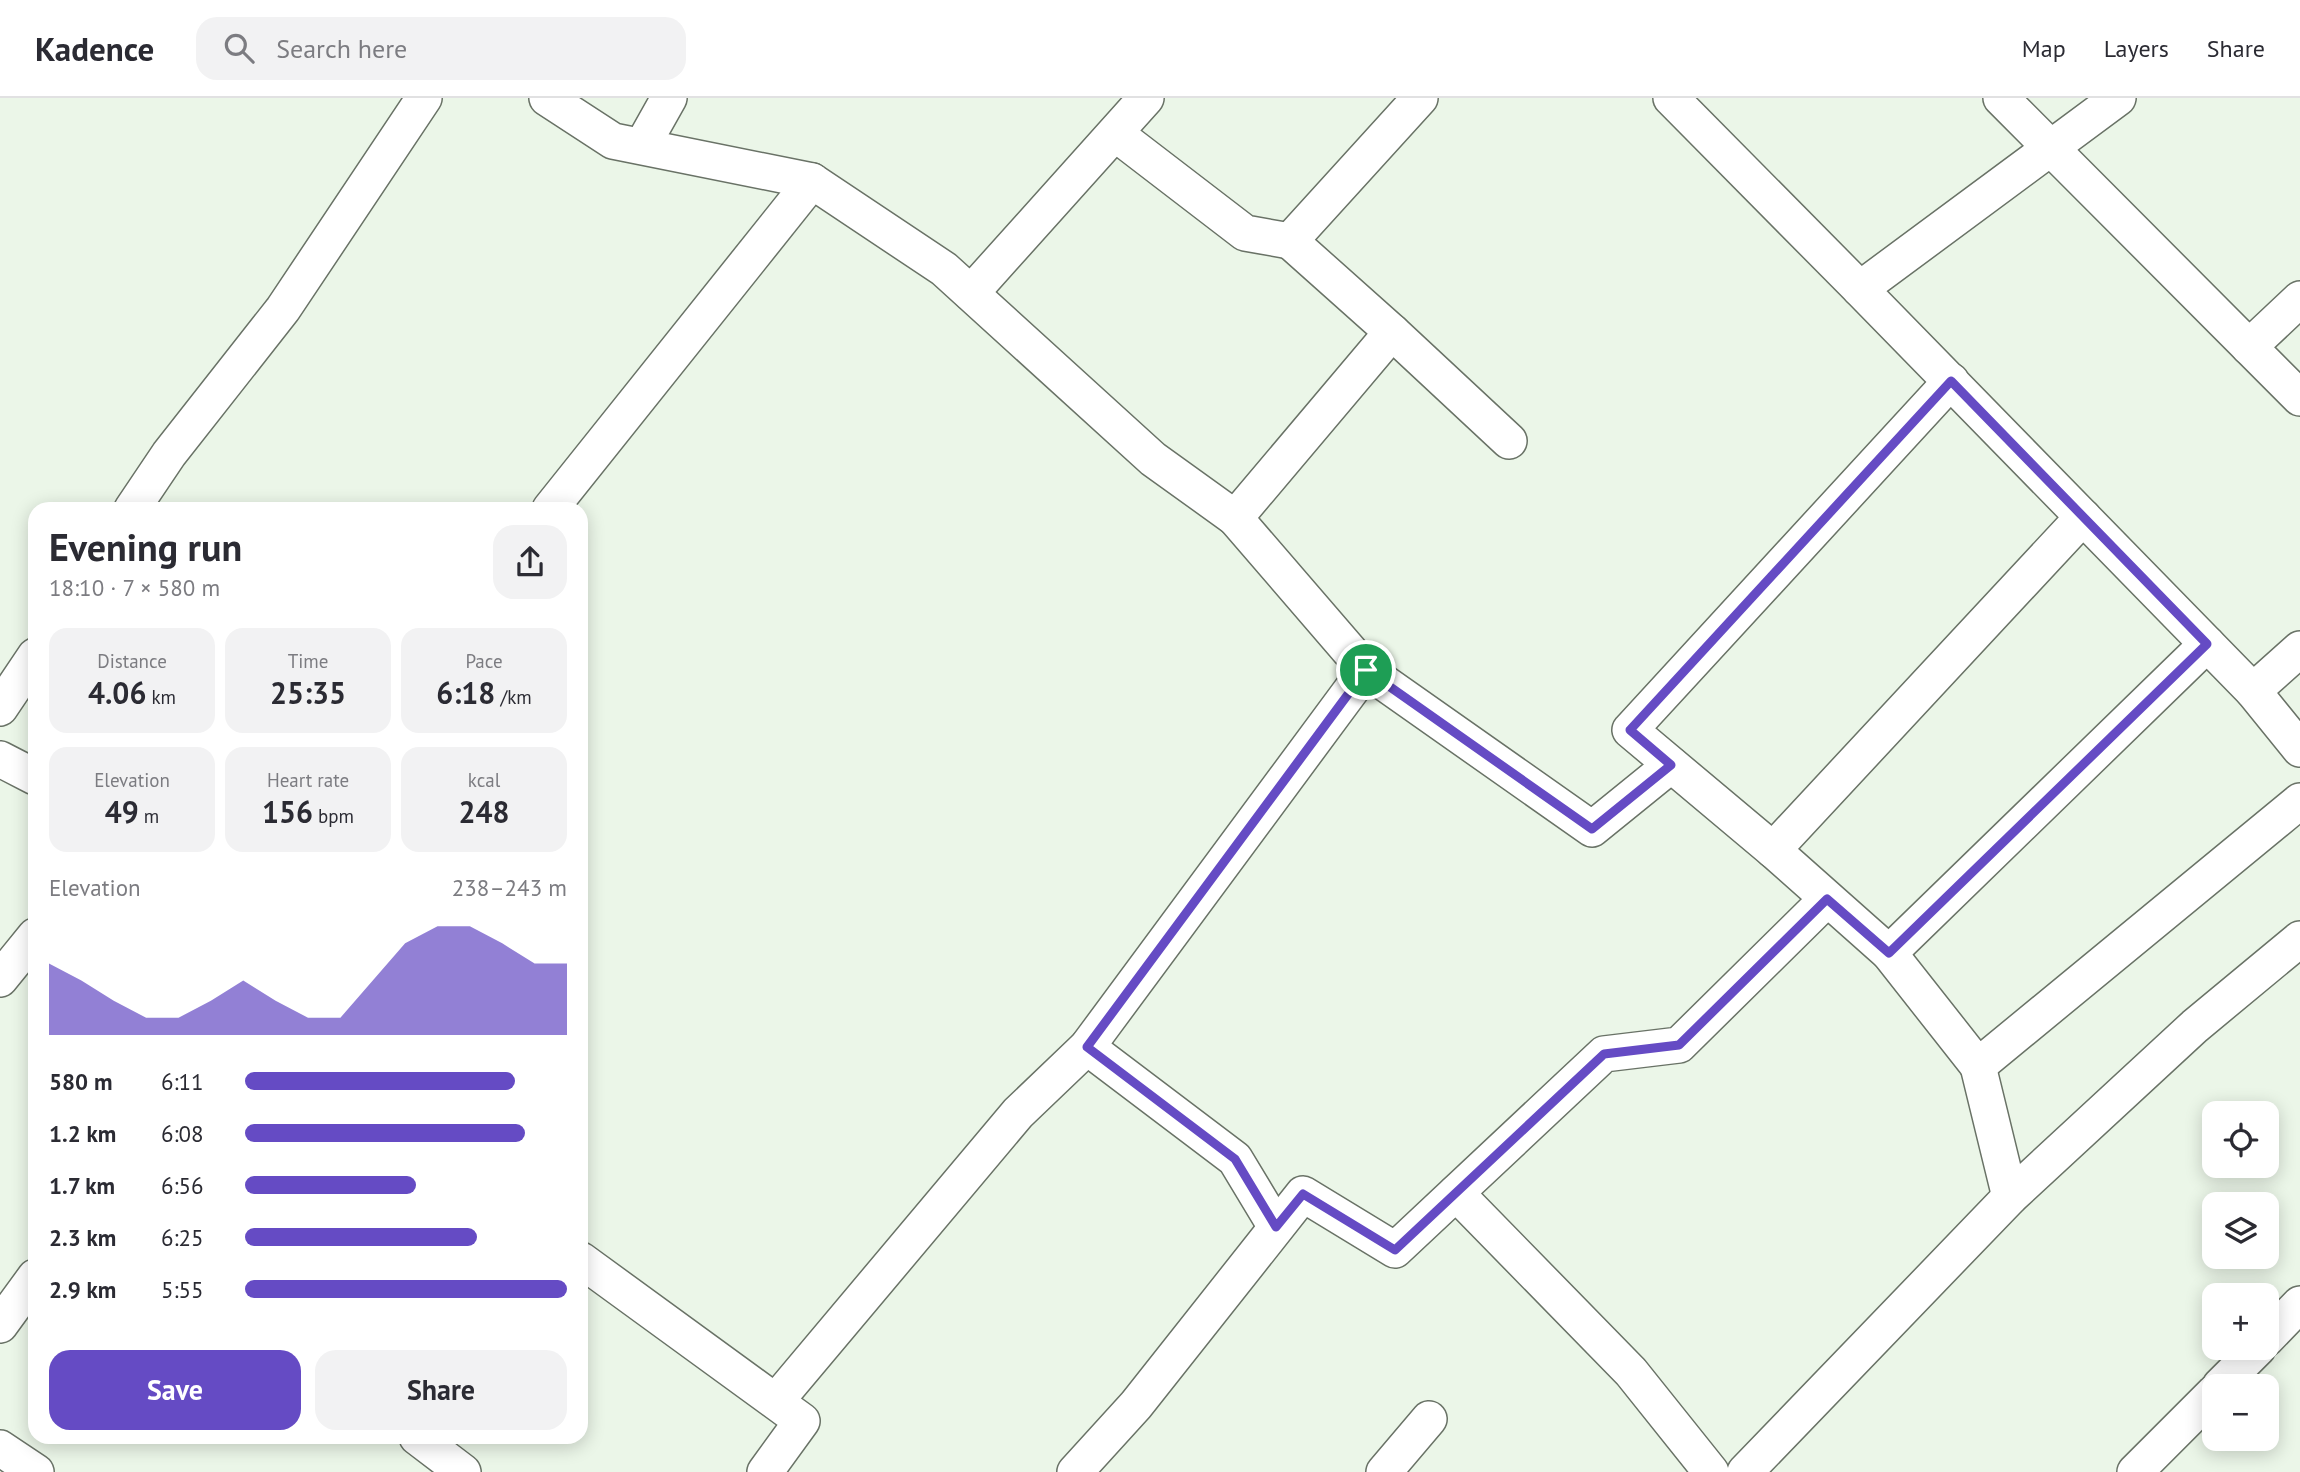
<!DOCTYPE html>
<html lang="en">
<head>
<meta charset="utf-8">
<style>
	body { margin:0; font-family:"PT Sans",sans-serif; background:#f2f2f3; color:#2b2b33; height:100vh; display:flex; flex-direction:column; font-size:26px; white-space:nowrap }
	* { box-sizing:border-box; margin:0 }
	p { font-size:23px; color:#7c7c81 }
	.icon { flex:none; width:38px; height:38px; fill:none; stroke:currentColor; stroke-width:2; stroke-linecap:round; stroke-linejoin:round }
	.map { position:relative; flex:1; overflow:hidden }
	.sheet { position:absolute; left:28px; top:404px; width:560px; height:942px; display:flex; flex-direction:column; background:#fff; border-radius:21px; box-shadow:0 4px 18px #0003 }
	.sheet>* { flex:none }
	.fabs { position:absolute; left:2202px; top:1003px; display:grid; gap:14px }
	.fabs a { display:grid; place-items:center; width:77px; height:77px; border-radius:14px; background:#fff; box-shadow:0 4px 18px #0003; font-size:35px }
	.pin { position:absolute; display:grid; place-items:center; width:60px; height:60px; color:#fff; margin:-30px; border:4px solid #fff; border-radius:50%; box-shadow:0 2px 7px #0007 }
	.round { display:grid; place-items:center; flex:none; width:74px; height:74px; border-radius:21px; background:#f2f2f3 }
	.summary { display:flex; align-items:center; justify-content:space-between; height:119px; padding:0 21px }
	h1 { font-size:38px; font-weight:700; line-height:52px }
	.metrics { display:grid; grid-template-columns:repeat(3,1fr); gap:10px; height:119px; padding:7px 21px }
	.metrics div { display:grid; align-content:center; border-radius:18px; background:#f2f2f3; text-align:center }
	.metrics b { font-size:30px; font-weight:700 }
	.metrics small { font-size:19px; font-weight:400 }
	.metrics p { font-size:19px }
	.chart { height:196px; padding:14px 21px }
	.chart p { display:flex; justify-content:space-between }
	.chart svg { width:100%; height:126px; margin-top:7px; fill:#654bc4; opacity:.7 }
	.action { display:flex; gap:14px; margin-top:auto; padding:14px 21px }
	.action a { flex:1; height:80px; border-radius:21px; background:#654bc4; color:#fff; font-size:28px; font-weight:700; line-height:80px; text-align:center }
	.action a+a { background:#f2f2f3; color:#2b2b33 }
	ul { padding:0 21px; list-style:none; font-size:23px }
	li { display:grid; grid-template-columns:112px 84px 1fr; align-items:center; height:52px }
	li i { height:18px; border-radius:9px; background:#654bc4 }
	header { display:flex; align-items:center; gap:42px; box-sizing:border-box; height:98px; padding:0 35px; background:#fff; border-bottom:2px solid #e1e1e2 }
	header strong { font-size:33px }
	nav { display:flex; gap:38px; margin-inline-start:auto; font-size:24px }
	.search { width:490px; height:63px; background:#f2f2f3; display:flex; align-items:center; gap:18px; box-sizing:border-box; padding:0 24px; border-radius:21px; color:#7c7c81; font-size:26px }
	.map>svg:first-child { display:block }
</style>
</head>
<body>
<header>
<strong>Kadence</strong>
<div class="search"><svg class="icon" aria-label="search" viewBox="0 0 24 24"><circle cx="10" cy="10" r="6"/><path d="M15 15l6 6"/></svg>Search here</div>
<nav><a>Map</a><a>Layers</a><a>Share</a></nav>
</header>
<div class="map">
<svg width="2300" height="1374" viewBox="0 0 2300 1374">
	<rect width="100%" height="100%" fill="#ebf6e8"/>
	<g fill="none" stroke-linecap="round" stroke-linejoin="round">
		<g stroke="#697266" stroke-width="38">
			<g id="street">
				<path d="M547 0 613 43 812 83 944 171 1153 361 1235 420"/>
				<path d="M1420 0 1290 143 1392 234 1235 420 1366 572 1592 731 1671 667"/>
				<path d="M1671 0 1860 191"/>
				<path d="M2001 0 2300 300"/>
				<path d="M2118 0 1860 191 2253 593"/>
				<path d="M1116 36 1245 135 1290 143"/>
				<path d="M642 48 669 0"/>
				<path d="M971 195 1146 0"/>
				<path d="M1392 234 1509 343"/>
				<path d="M2249 249 2300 201"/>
				<path d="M132 411 169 356 283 211 424 0"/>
				<path d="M550 411 812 83"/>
				<path d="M2083 419 1773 752 1889 855 1978 968 2300 703"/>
				<path d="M2300 551 2253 593 2300 651"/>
				<path d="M0 610 35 558"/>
				<path d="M0 661 35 679"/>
				<path d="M1773 752 1630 632 1951 283"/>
				<path d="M1889 855 2207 546"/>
				<path d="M0 881 35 838"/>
				<path d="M1087 949 1235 1061 1276 1129"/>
				<path d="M1978 968 2010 1099"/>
				<path d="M1456 1095 1631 1274 1711 1374"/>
				<path d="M581 1162 802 1323 765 1374"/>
				<path d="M0 1227 35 1179"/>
				<path d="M2266 1241 2300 1206"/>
				<path d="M2220 1288 2258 1250"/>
				<path d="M776 1303 1018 1015 1087 949 1366 572"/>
				<path d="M417 1339 463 1374"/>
				<path d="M0 1350 36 1374"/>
				<path d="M1075 1374 1136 1307 1303 1096 1395 1152 1604 956 1679 947 1827 801"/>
				<path d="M1384 1374 1429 1321"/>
				<path d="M1745 1374 2010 1099 2195 928 2300 841"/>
				<path d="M2135 1374 2214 1295"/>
			</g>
		</g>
		<use href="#street" stroke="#fff" stroke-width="35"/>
	</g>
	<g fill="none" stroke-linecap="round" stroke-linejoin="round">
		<g stroke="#fff" stroke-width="14">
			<path id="route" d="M1951 283 2207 546 1889 855 1827 801 1679 947 1604 956 1395 1152 1303 1096 1276 1129 1235 1061 1087 949 1366 572 1592 731 1671 667 1630 632Z"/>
		</g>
		<use href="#route" stroke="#654bc4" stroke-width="9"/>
	</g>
</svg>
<div class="fabs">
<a><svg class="icon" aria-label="locate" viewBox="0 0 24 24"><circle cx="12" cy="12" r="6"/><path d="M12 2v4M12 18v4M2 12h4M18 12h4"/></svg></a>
<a><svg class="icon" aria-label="layers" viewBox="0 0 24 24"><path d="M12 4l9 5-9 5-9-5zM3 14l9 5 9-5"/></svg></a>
<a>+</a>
<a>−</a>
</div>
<div class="pin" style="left:1366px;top:572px;background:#1e9e55"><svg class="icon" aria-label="arrive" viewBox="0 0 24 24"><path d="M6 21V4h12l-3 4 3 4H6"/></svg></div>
<section class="sheet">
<div class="summary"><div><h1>Evening run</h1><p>18:10 · 7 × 580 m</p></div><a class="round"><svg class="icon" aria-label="share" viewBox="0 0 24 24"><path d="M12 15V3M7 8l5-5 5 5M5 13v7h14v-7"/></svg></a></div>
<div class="metrics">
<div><p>Distance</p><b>4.06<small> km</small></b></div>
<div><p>Time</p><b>25:35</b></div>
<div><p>Pace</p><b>6:18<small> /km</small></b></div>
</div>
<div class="metrics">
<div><p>Elevation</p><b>49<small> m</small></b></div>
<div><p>Heart rate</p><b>156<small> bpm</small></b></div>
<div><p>kcal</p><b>248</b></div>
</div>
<div class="chart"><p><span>Elevation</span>238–243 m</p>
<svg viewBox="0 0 160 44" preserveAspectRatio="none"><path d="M0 44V19L10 25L20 32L30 38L40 38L50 32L60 25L70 32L80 38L90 38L100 25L110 12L120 6L130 6L140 12L150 19L160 19V44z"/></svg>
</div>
<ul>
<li><b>580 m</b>6:11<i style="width:84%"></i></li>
<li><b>1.2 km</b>6:08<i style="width:87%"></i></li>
<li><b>1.7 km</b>6:56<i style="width:53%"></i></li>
<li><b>2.3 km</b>6:25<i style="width:72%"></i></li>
<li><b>2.9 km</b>5:55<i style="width:100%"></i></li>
</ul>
<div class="action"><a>Save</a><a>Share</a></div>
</section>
</div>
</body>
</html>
